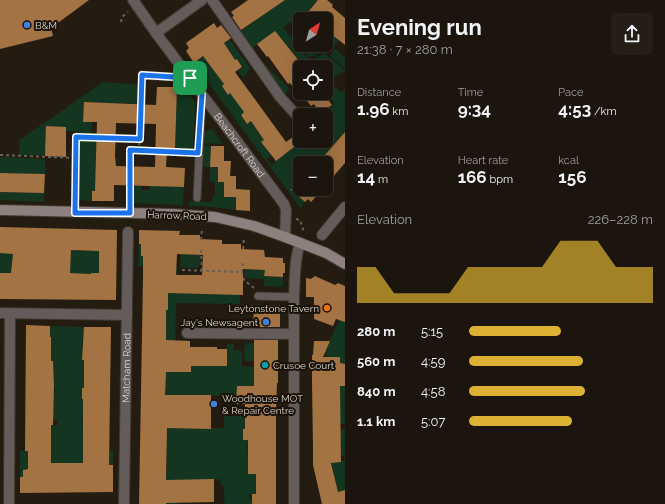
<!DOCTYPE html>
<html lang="en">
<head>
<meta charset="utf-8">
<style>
	body { margin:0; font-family:Raleway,sans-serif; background:#241e16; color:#f1f3f6; height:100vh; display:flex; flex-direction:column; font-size:15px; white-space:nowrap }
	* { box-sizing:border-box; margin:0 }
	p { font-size:13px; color:#a09f9d }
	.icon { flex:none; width:22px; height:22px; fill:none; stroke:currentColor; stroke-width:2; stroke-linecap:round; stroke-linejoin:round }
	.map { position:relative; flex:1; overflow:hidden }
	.details { display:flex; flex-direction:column; background:#1b150d; width:320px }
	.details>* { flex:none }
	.needle { width:26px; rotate:37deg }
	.tools { position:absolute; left:293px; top:12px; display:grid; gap:8px }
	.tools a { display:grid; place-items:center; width:40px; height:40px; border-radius:6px; background:#1b150d; box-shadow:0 4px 16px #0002,0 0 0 1px #39342e; font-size:20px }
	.pin { position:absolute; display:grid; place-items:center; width:34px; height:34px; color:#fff; margin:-17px; border-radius:8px; box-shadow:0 2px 6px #0006 }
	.round { display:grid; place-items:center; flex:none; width:42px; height:42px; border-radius:6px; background:#241e16 }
	.headline { display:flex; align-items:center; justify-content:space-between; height:68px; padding:0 12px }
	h1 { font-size:22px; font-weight:700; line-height:30px }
	.stats { display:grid; grid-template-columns:repeat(3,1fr); gap:6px; height:68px; padding:4px 12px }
	.stats div { display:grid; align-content:center }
	.stats b { font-size:17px; font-weight:700 }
	.stats small { font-size:11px; font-weight:400 }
	.stats p { font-size:11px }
	.chart { height:112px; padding:8px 12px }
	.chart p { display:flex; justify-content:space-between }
	.chart svg { width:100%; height:72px; margin-top:4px; fill:#ddb133; opacity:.7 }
	ul { padding:0 12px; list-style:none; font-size:13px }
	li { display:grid; grid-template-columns:64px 48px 1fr; align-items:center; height:30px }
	li i { height:10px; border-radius:5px; background:#ddb133 }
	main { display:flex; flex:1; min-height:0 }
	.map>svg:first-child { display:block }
</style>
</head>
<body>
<main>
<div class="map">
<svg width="345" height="504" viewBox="0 0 345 504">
	<rect width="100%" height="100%" fill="#241c11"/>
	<g fill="#143620">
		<path d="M285 0H318L308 12 316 19H304L301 16 283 27 309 59 301 64 289 47 257 44 253 48 248 43 241 31Z"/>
		<path d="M326 30 339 40 333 48 326 41Z"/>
		<path d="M229 39 250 68 244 78 238 71 243 67 237 59 217 74 224 84 222 86 228 94 231 93 245 112 241 115 247 124 251 121 264 140 261 142 265 148 269 145 271 148 268 151 271 156 267 159 271 165 302 141H326V115H315L316 113 328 110 334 103 331 99 332 98 326 90V77L341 93 345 89V133L318 163H300V184L293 192 305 202 300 208 194 63 203 56 207 62 232 56 224 43Z"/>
		<path d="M326 43 331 48 310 58 300 45H326Z"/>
		<path d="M335 49 345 57V69L330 56Z"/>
		<path d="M249 50 290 89 283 96Z"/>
		<path d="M325 53 345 71 330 79 326 74V67H319L312 60Z"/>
		<path d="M103 82 140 85 139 104 84 102V122H92L91 134H76V131H66V127L46 126V155H19L20 140Z"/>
		<path d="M177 87 184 88 195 102 193 150 175 149Z"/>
		<path d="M210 129H212L223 144 203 143 204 133Z"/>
		<path d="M78 138 97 139 96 191H92V201L77 200Z"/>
		<path d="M203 145 211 146 210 167H218V182H224V197H236V210L214 207 188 206 189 201 212 202 213 195H215V182L210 181V167H203Z"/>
		<path d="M0 157 45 159V174L0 173Z"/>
		<path d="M132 186H141L142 190H149V186L184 187 183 205 131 203Z"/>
		<path d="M0 192 44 193V202L0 200Z"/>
		<path d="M71 243H77V251H90L94 243V251H99L105 258 98 286V273L84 274 83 286 81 274 6 273V283L0 273V253Z"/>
		<path d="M139 244 178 245 176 266H177V285L240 295V304L176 303 175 350 177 372H191V366H227V343L234 344V350L242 351V366L254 367V383H276L260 386H237V394L242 396 174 395V428H224V416L228 410 262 411 245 429H243V439L260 440V444H247L248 457H260L248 461V474H261V479H256V489L262 494H249V499H252V504H225L224 499V486L221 485 220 479 210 480 177 503V504H166L167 447H154L164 401 166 310H168V305L143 268V266H138Z"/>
		<path d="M181 254 200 255V265L197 268 180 267Z"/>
		<path d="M245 269 265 270V276L283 277V287L264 286V279L245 278Z"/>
		<path d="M245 304 266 305V307L254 308V313L245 314Z"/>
		<path d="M345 305 342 321 345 322V364L340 363V357H327V355H325L326 351Z"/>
		<path d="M51 326 84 327V343H82V348L89 349 96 355H82V360H85L96 388H82V398L96 399V421H82V426H88L95 451H113V465H104L79 463 68 477V463H62V469L23 470V477H20V451H40L50 425H57V420H40L53 408 51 392H55V387L40 386 53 361H50V342L51 341V337H40V331H50Z"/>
		<path d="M245 343H254V361H245L244 360Z"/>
		<path d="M327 386H345V424H328Z"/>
		<path d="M340 429H345V490L338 492 332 463 344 461 345 455 329 458Z"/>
	</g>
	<g fill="#a37343" fill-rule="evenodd">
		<path d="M0 0H89L51 28 53 36 0 49Z"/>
		<path d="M248 0H285L241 30 232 17 234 16 231 12Z"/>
		<path d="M318 0H327L333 5 332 7 345 18V45L326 30V19H316L308 12Z"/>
		<path d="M214 23 217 28 221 25 231 38 224 43 235 60 237 59 242 67 235 72 286 142 293 137 298 144 276 161 261 142 264 140 251 121 247 124 241 115 244 112 230 93 228 95 222 86 224 84 203 56 194 63 186 51 189 48 186 43Z"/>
		<path d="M275 31 300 62V97L290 83 288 84 268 56 267 57 257 44Z"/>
		<path d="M157 87H177L175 149H167L166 167 185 168 184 187 114 185V201H92V191H95L97 122H83L84 102 156 105ZM116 123 156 124 155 167 116 166 115 156Z"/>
		<path d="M301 93H323L332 105 321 112 318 108 317 109 314 104 311 106Z"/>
		<path d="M46 126 66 127V157L45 156Z"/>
		<path d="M345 132V163L326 185V163H318Z"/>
		<path d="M211 146H224V161H231L230 176H236V189L250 190V211L236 210V197H224V182H218V167H210Z"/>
		<path d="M0 173 45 174 44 193 0 192Z"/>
		<path d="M290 189H323L311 202 308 199 305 202Z"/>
		<path d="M0 227 117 230 116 300 0 299V273H11L13 254 0 253ZM71 250 99 251V273H91V274L70 273Z"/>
		<path d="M139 230 180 231 179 235H200V239L222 240V244H241V249L264 250 265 257 283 258V263H285V273H283V277L264 276 265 270 243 269V295L168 293V310H166V340L190 341V347H217V349H227V366H191V372H166L165 395H211V429L167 428 166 480 214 479V502L166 503V504H139L143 277V256H141V244H139ZM177 254 203 255 202 275H176Z"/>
		<path d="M315 276 335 285 338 283 345 286V322L336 319 333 326 314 319V297H306V278L311 279Z"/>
		<path d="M266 305H280V327H253L254 307H266Z"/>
		<path d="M26 325 50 326V337H51V361H53L54 387 53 425H51V463H83V399H82V388H84V360H82L84 327H111L109 465H113V492L20 493V477H23V470L28 469V451H25Z"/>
		<path d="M254 340H278V383H277L276 411V504H252V494H256V474H248V440H243V429H245V404H236L237 386H254Z"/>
		<path d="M314 341H330L323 357H340V363L345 364V386H340L341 462 331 463 338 492 345 490V504H322L313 465V448L312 381V355H313Z"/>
	</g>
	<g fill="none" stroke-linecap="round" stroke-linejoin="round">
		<g stroke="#41392f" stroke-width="9">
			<g id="service">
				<path d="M142 75 190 78"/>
				<path d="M197 198 202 94"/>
				<path d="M258 296 294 297"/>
			</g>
		</g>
		<g stroke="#41392f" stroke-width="12">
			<g id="minor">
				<path id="s1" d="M133 0 156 33 284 204 286 210 285 237"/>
				<path d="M212 0 280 97 300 119"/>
				<path d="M156 33 202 0"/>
				<path d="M322 235 345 207"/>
				<path d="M0 313 127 315"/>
				<path d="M187 333 294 334"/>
				<path d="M9 504 10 314"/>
				<path id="s2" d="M124 504 128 232"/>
				<path d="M294 504V297C295 279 294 261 300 243"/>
			</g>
		</g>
		<g stroke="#41392f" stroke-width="12">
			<path id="secondary" d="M0 210 173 214 215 217 254 226 285 237 326 253 345 264"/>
		</g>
		<g stroke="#686157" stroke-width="2" stroke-dasharray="3 3" stroke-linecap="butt">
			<path d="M121 22 122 17 128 12"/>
			<path d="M130 150 189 153"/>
			<path d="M139 151 142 84"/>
			<path d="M0 155 76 158"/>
			<path d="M75 202 76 137 140 139"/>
			<path d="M130 203V138"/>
			<path d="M296 219 300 220 304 232"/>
			<path d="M201 240 202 228"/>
			<path d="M243 249 244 237"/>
			<path d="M201 250 202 271"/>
			<path d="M182 270 242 272 244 280 254 288"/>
			<path d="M242 272 243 260"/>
		</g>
		<use href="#service" stroke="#645c5b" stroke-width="7"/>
		<use href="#minor" stroke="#645c5b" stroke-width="10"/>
		<use href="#secondary" stroke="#8d807e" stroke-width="10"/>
	</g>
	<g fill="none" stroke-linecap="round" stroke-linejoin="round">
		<g stroke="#fff" stroke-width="8">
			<path id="route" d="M142 75 190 78 202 94 198 153 130 150V213H75L76 137 140 139Z"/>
		</g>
		<use href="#route" stroke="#1a73e8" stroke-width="5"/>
	</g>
	<g fill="#3f7fe0" stroke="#1b1309" stroke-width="1.5">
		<circle cx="27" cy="25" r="4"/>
		<circle cx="266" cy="322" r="4"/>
		<circle cx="214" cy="404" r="4"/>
	</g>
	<circle fill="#e8710a" stroke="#1b1309" stroke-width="1.5" cx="327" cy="308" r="4"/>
	<circle fill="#0f9aa8" stroke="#1b1309" stroke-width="1.5" cx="265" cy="365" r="4"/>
	<g text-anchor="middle" stroke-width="4" stroke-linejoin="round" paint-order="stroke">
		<g font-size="10" fill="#d8d2cb" stroke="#1b1309" text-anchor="start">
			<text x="35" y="29">B&amp;M</text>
			<text x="319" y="312" text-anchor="end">Leytonstone Tavern</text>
			<text x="258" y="326" text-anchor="end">Jay's Newsagent</text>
			<text x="273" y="369">Crusoe Court</text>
			<text x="222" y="402">Woodhouse MOT<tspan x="222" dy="12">&amp; Repair Centre</tspan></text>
		</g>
		<g font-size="10" fill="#d8d2cb" stroke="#1b1309">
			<text dy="4" stroke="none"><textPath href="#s1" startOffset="180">Beachcroft Road</textPath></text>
			<text transform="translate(177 215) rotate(2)" y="4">Harrow Road</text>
			<text dy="4" stroke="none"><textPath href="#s2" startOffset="136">Matcham Road</textPath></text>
		</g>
	</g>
</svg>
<div class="tools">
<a><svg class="needle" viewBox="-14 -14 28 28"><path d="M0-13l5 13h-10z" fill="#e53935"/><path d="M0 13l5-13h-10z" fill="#a09f9d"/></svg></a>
<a><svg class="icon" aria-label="locate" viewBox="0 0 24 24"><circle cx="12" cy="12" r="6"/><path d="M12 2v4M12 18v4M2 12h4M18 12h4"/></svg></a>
<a>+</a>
<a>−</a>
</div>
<div class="pin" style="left:190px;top:78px;background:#1e9e55"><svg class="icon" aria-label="arrive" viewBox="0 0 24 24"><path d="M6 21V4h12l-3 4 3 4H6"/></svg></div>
</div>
<section class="details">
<div class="headline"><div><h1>Evening run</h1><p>21:38 · 7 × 280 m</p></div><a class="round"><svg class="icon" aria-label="share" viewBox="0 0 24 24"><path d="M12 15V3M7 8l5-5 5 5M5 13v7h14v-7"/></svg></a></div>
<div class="stats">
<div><p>Distance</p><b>1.96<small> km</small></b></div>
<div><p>Time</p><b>9:34</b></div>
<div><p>Pace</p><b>4:53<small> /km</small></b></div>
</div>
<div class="stats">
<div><p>Elevation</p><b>14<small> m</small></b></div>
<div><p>Heart rate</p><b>166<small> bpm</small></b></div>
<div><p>kcal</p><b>156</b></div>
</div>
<div class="chart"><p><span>Elevation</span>226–228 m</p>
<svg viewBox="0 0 160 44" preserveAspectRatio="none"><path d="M0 44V22L10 22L20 38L30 38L40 38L50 38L60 22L70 22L80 22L90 22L100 22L110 6L120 6L130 6L140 22L150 22L160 22V44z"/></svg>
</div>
<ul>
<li><b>280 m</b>5:15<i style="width:50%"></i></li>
<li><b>560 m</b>4:59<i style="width:62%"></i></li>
<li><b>840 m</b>4:58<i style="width:63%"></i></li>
<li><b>1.1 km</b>5:07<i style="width:56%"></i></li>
</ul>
</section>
</main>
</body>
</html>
